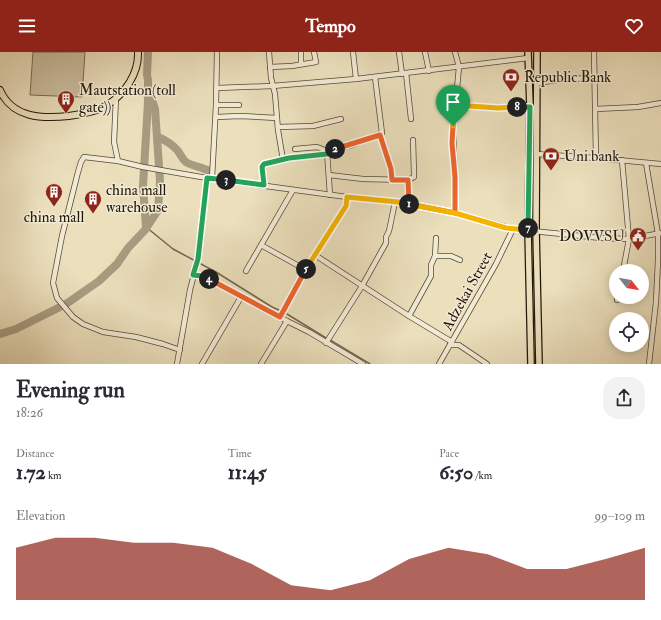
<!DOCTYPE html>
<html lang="en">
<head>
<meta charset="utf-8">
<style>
	body { margin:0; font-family:"IM FELL Double Pica",serif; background:#f2f2f3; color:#2b2b33; height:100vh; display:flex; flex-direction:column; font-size:15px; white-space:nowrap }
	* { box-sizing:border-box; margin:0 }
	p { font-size:13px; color:#7c7c81 }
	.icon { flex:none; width:22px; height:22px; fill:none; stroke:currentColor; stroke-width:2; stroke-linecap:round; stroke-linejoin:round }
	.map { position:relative; height:312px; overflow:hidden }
	.details { display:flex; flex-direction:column; background:#fff; flex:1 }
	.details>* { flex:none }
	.needle { width:26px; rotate:121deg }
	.tools { position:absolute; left:609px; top:212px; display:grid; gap:8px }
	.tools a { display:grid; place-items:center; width:40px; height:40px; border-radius:50%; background:#fff; box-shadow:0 2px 10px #0003; font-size:20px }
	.pin { position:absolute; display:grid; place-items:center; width:34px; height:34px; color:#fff; margin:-41px -17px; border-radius:50% 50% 50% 0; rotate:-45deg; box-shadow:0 0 4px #0007 }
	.pin .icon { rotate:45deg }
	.km { position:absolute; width:20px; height:20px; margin:-10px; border-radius:50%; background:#222; color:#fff; font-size:11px; line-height:20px; text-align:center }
	.round { display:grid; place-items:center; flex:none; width:42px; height:42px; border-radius:16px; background:#f2f2f3 }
	.headline { display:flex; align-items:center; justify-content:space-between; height:68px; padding:0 16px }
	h1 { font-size:22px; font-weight:700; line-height:30px }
	.figures { display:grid; grid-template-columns:repeat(3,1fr); gap:6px; height:68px; padding:4px 16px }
	.figures div { display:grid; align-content:center }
	.figures b { font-size:20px; font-weight:700 }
	.figures small { font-size:11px; font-weight:400 }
	.figures p { font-size:11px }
	.chart { height:112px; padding:8px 16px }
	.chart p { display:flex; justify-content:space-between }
	.chart svg { width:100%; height:72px; margin-top:4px; fill:#8f2418; opacity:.7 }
	header { display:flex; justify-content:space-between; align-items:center; height:52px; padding:0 16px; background:#8f2418; color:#fff; font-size:18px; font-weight:700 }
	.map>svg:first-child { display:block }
</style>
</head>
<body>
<header><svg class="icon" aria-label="menu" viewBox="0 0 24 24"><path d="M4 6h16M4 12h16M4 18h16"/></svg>Tempo<svg class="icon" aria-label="heart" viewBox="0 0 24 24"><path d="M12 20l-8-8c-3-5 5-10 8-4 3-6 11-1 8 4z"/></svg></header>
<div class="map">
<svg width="661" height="312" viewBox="0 0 661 312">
	<rect width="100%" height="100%" fill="#ebdfbc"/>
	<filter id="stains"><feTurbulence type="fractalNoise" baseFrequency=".005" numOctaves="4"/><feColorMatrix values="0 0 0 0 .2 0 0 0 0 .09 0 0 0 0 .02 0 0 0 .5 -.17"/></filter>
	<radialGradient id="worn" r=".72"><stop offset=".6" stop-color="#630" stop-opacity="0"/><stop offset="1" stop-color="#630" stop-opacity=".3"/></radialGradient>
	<path fill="#c9bd9e" stroke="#766a54" d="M33 0H85L82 45 30 43Z"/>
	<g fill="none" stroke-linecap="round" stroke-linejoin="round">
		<g stroke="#726651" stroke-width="1.5">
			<path d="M146 175 173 197 216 220 272 255 281 259"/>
			<path d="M287 262 326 286"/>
			<path d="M330 288 370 312"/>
		</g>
		<g stroke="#a79b80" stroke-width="8">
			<path d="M158 85C165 88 173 93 178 99 181 103 182 107 186 110 192 114 202 115 209 119"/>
			<path d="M146 175 143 134 148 50V28L147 23 148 0"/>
			<path d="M0 282 16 277 66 252 99 229 117 212 128 196 145 178 158 158 160 129 155 57 152 48 148 45"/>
		</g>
		<g stroke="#544937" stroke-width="6">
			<g id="minor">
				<path d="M269 0 271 26 275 42 278 78 283 108"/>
				<path d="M301 0V12"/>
				<path d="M353 0 356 27"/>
				<path d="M399 0 402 22"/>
				<path d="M425 0 429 19"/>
				<path d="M594 0 596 106"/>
				<path d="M270 15 292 14 316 10 314 0"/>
				<path d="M406 21 411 67"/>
				<path d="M537 31 564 27 595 26"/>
				<path d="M217 36 272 34 356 27 528 6"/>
				<path d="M116 46 114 90 118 109"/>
				<path d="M216 53H239"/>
				<path d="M455 53 498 56 530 55"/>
				<path d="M595 57 638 55 661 51"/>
				<path d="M216 65 240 64 277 66"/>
				<path d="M278 75 313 74 341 67"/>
				<path d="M380 83 391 117 392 128"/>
				<path d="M295 97 317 95 327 99 352 93 382 81 375 25"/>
				<path d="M327 99 330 143"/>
				<path d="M536 102 596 106 661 112"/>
				<path d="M622 108 629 187 623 219"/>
				<path d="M646 111 658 182V208L656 250 649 312"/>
				<path d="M329 123 363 127 408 128 414 125V122L413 88"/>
				<path d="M212 126 216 53 217 0"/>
				<path d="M264 133 262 115 264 112 289 106 327 101"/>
				<path d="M408 152V128"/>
				<path d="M455 161V125L453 79 459 15 455 0"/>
				<path d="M436 186 435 204 431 213V224L409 264 452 290"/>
				<path d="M261 193 306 218"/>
				<path d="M315 203 409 264"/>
				<path d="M435 204H451L460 208"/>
				<path d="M246 219 293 138"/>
				<path d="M193 223 203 224 280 265"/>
				<path d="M617 248 618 245"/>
				<path d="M287 269 280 265 297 232 346 155 347 145"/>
				<path d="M326 291 362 234 386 191V185L389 179 395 150"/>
				<path d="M450 293H459L487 312"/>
				<path d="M180 298 163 292 136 285 103 280 83 272 73 265 57 246 53 231 62 184 78 120 81 110 84 105 118 109 143 115 207 126 347 145 408 152 455 161 513 177 601 186 629 187 661 181"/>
				<path d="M177 312 190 238 198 207 207 126"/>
				<path d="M202 312 241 245"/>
				<path d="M261 312 287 269 309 280 363 312"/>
				<path d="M439 312 496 212 513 177"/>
			</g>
		</g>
		<g stroke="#22170b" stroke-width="8">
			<g id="major">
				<path d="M528 0 530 55 528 178 531 312"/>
				<path d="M537 0 536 178 539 312"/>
			</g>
		</g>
		<g stroke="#22170b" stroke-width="8">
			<path id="highway" d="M0 38C12 66 42 67 69 64 81 62 96 60 107 53 125 42 139 21 138 0"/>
		</g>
		<use href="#minor" stroke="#f2ead3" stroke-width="4.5"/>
		<use href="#major" stroke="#ebdfbc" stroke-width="5.5"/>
		<use href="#highway" stroke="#ebdfbc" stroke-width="6"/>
	</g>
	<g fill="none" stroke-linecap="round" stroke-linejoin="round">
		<g stroke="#fff" stroke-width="8">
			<path id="split-1" d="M409 152 455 161V125L452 91 453 74"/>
		</g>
		<g stroke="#fff" stroke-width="8">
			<path id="split-2" d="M335 97 380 83 391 117 392 128H408L409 152"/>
		</g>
		<g stroke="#fff" stroke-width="8">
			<path id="split-3" d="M226 128 264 133 262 115 264 112 289 106 327 102 329 98 335 97"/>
		</g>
		<g stroke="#fff" stroke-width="8">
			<path id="split-4" d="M209 227 203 224 193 223 198 207 207 126 226 128"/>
		</g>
		<g stroke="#fff" stroke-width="8">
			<path id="split-5" d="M209 227 280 265 306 217"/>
		</g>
		<g stroke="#fff" stroke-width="8">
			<path id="split-6" d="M306 217 346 154 347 145 398 150"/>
		</g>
		<g stroke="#fff" stroke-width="8">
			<path id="split-7" d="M398 150 455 161 506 176 528 178V176"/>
		</g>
		<g stroke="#fff" stroke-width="8">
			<path id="split-8" d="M517 55H530L528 176"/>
		</g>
		<g stroke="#fff" stroke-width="8">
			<path id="split-9" d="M453 74 455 53 498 56 517 55"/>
		</g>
		<use href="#split-1" stroke="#f0652b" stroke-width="5"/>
		<use href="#split-2" stroke="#f0652b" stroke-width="5"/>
		<use href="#split-3" stroke="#22a559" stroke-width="5"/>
		<use href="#split-4" stroke="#22a559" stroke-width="5"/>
		<use href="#split-5" stroke="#f0652b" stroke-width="5"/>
		<use href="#split-6" stroke="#f5b400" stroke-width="5"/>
		<use href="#split-7" stroke="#f5b400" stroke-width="5"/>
		<use href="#split-8" stroke="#22a559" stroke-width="5"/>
		<use href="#split-9" stroke="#f5b400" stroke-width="5"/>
	</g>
	<defs>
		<g id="bank-pin" transform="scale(0.9)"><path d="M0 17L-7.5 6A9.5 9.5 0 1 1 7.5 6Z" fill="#8f2418" stroke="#f2ead3"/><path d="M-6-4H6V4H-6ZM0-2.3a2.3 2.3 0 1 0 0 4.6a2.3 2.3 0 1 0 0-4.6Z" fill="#fff"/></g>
		<g id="building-pin" transform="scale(0.9)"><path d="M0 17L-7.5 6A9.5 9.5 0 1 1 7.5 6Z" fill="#8f2418" stroke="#f2ead3"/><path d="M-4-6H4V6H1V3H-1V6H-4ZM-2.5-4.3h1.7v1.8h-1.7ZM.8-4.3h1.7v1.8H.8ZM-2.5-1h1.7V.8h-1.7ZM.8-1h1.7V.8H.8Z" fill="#fff"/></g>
		<g id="civic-pin" transform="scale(0.9)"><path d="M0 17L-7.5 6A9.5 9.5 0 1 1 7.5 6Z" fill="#8f2418" stroke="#f2ead3"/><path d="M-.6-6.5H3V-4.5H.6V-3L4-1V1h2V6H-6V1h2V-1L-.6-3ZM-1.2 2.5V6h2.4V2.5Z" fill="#fff"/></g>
	</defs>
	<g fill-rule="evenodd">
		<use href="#bank-pin" x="511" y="25"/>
		<use href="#building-pin" x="66" y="47"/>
		<use href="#bank-pin" x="551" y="104"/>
		<use href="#building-pin" x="54" y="140"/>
		<use href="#building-pin" x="93" y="147"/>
		<use href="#civic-pin" x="638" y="184"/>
	</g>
	<g text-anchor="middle" stroke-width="3" stroke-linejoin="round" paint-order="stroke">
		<g font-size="15" fill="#22170b" stroke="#f2ead3" text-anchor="start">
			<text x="524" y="30">Republic Bank</text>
			<text x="79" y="43">Mautstation(toll<tspan x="79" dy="17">gate))</tspan></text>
			<text x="564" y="109">Uni bank</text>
			<text x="106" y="143">china mall<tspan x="106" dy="17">warehouse</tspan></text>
			<text x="54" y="170" text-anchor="middle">china mall</text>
			<text x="625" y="189" text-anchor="end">DOVVSU</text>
		</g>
		<g font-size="15" fill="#22170b" stroke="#f2ead3">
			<text transform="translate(467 239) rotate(-61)" y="5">Adzekai Street</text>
		</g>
	</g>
	<rect width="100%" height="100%" filter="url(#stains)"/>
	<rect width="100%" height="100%" fill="url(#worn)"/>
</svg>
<div class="tools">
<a><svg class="needle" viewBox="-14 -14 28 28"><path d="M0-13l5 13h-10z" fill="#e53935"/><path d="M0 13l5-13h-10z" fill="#7c7c81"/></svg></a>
<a><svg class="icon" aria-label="locate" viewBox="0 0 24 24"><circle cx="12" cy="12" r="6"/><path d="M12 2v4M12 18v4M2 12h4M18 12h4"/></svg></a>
</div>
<div class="pin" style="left:453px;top:74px;background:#1e9e55"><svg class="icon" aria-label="arrive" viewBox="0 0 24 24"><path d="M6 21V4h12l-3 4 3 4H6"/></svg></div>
<b class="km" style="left:409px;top:152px">1</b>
<b class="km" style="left:335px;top:97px">2</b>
<b class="km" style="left:226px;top:128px">3</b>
<b class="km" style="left:209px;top:227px">4</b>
<b class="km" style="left:306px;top:217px">5</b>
<b class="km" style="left:528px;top:176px">7</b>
<b class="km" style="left:517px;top:55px">8</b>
</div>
<section class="details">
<div class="headline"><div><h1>Evening run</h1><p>18:26</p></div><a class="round"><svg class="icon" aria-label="share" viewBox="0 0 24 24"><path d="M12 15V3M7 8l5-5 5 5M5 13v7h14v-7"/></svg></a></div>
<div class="figures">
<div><p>Distance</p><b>1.72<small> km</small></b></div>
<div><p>Time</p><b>11:45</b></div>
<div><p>Pace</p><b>6:50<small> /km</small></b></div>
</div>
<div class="chart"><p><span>Elevation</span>99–109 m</p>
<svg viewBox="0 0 160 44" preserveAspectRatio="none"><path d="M0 44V12L10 6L20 6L30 9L40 9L50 12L60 22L70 35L80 38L90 32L100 19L110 12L120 16L130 25L140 25L150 19L160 12V44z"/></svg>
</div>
</section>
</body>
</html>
